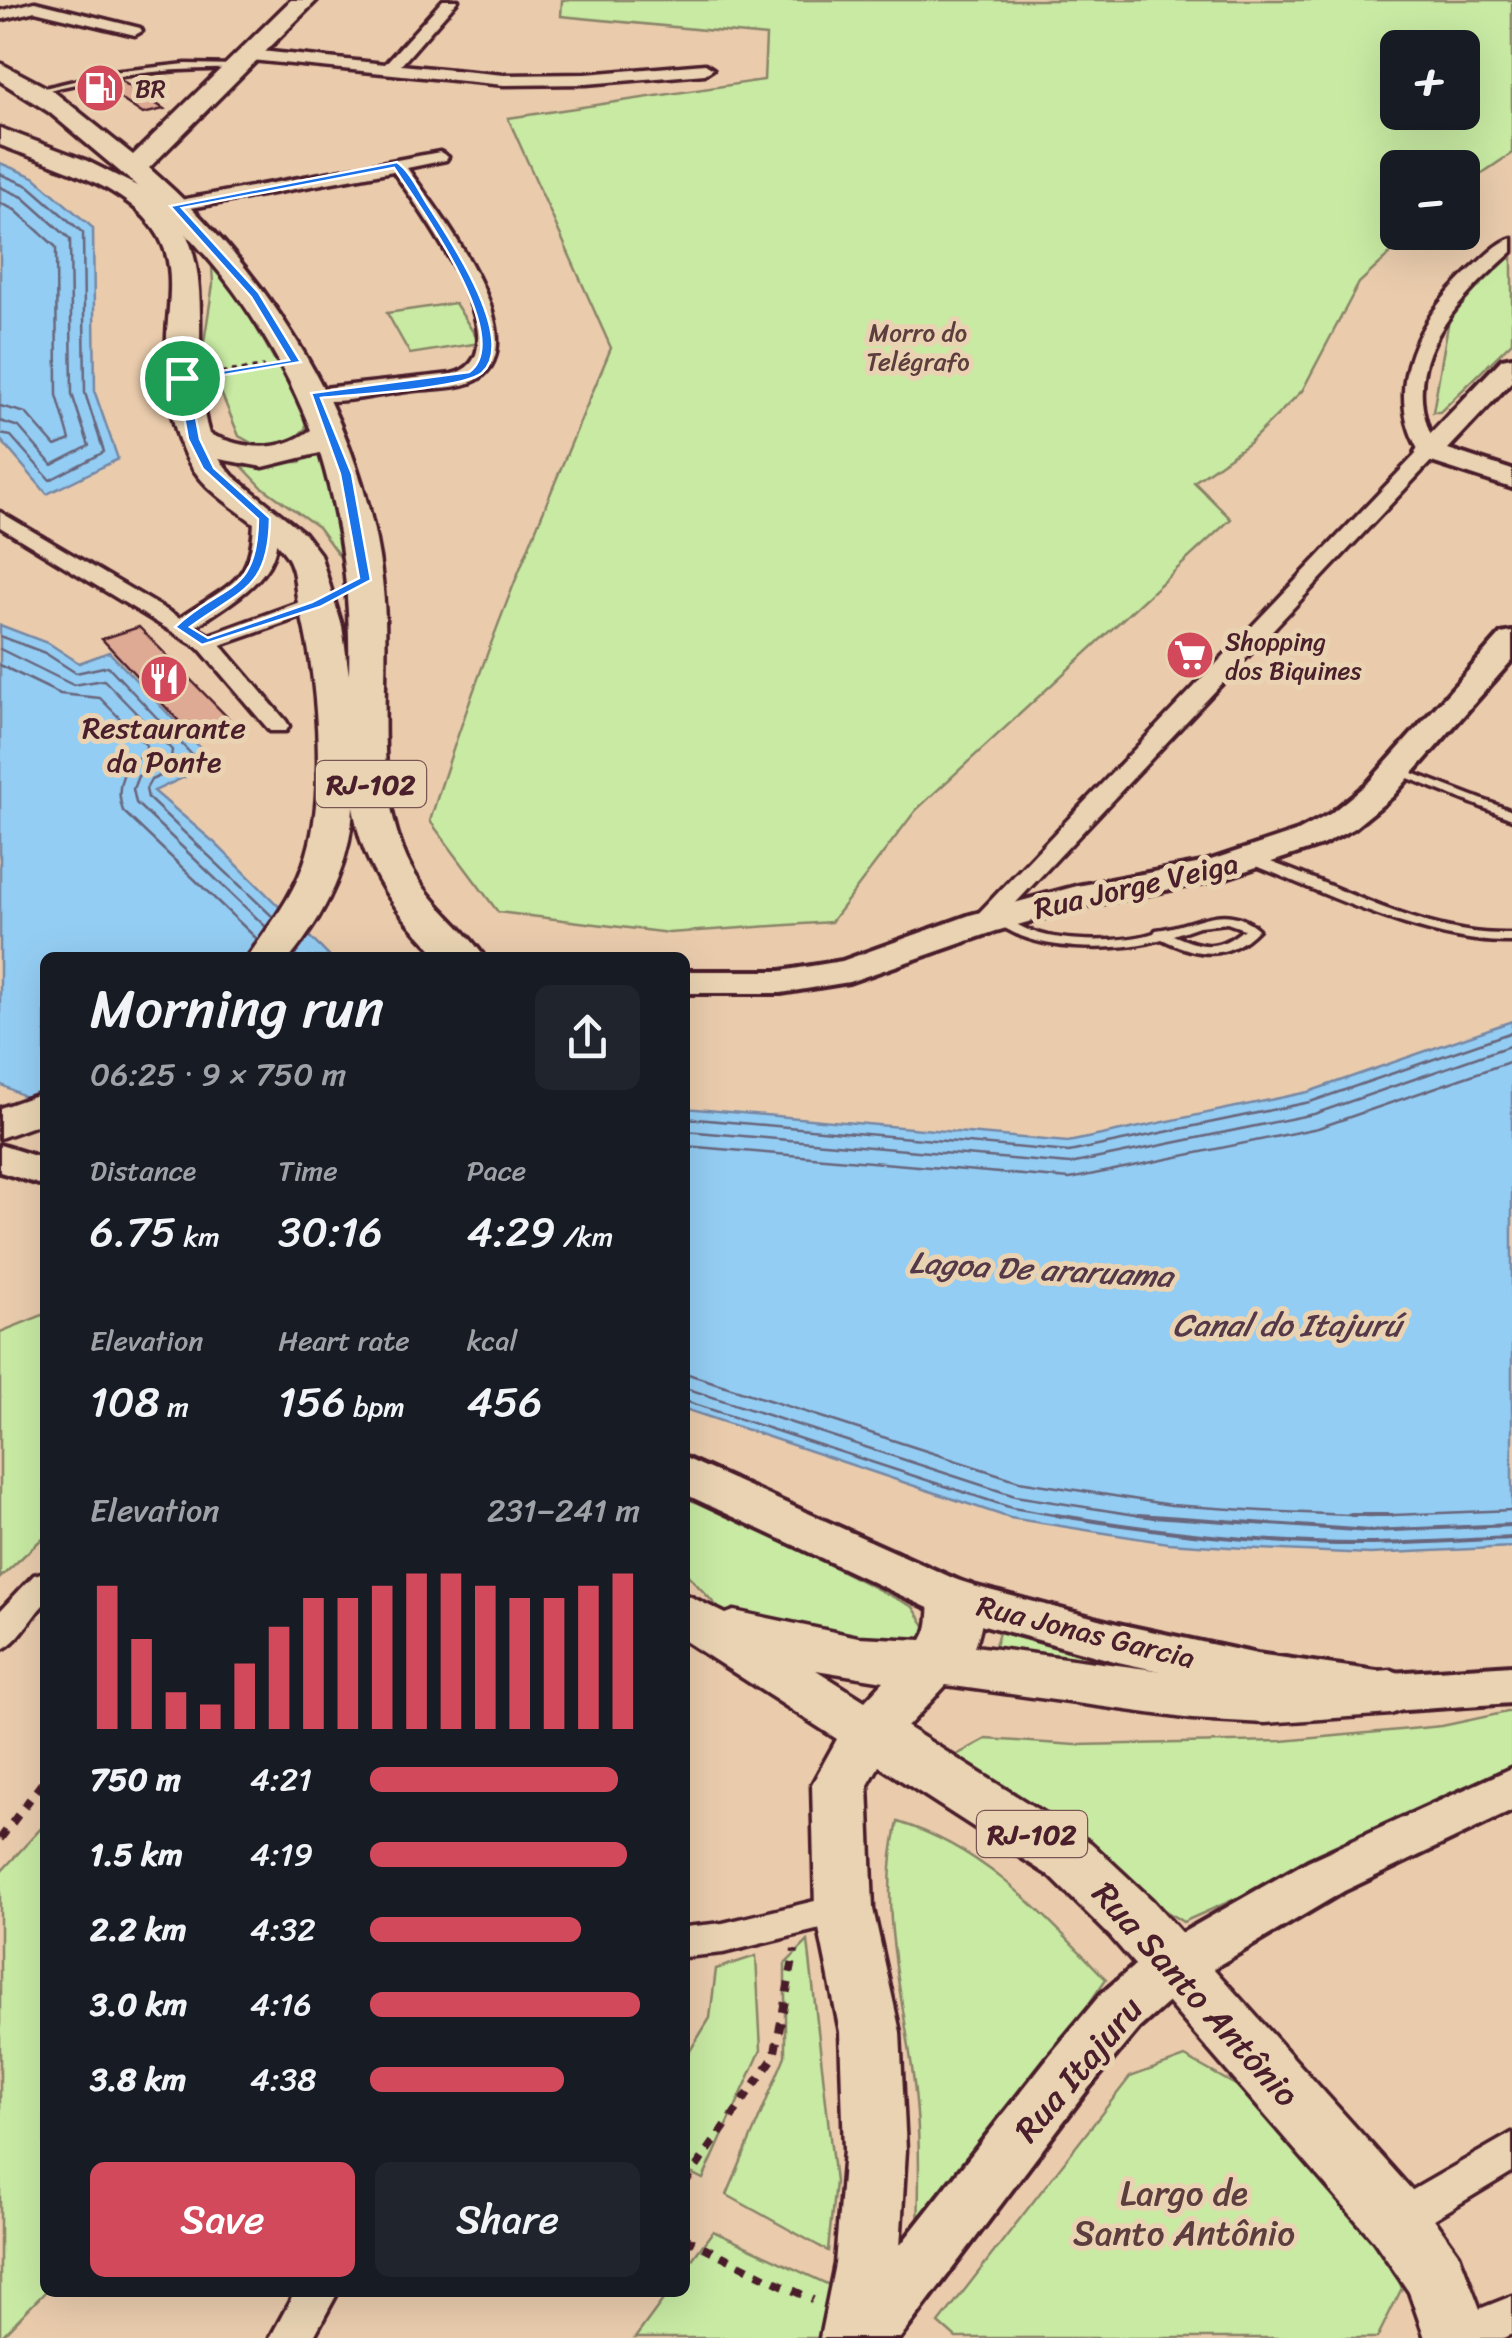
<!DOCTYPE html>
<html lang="en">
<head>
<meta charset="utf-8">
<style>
	body { margin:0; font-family:Sriracha,sans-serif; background:#20242c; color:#f1f3f6; height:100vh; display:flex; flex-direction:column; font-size:38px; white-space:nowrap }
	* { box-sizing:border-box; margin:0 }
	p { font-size:32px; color:#9ea1a6 }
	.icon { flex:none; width:55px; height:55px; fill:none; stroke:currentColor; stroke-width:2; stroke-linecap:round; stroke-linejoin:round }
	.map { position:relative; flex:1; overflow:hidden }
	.details { position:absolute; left:40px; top:952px; width:650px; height:1345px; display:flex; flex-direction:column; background:#171b24; border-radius:15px; box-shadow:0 10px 40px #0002 }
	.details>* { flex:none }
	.fabs { position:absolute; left:1380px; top:30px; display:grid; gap:20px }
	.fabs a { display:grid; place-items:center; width:100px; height:100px; border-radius:15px; background:#171b24; box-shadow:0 10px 40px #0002; font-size:50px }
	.pin { position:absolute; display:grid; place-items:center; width:85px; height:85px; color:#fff; margin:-42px; border:5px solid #fff; border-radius:50%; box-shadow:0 2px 10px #0007 }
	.round { display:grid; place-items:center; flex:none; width:105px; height:105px; border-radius:15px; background:#20242c }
	.head { display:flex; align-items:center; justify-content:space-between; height:170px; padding:0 50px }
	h1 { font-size:55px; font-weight:600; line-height:75px }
	.stats { display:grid; grid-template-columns:repeat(3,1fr); gap:15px; height:170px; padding:10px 50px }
	.stats div { display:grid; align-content:center }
	.stats b { font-size:42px; font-weight:600 }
	.stats small { font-size:28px; font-weight:400 }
	.stats p { font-size:28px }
	.chart { height:280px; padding:20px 50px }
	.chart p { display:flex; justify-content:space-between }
	.chart svg { width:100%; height:180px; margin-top:10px; stroke:#d1495b; stroke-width:6 }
	.primary-button { display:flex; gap:20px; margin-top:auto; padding:20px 50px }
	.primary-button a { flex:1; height:115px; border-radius:15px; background:#d1495b; color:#fff; font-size:40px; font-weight:600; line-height:115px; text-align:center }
	.primary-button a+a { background:#20242c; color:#f1f3f6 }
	ul { padding:0 50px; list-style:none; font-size:32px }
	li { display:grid; grid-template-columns:160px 120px 1fr; align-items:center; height:75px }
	li i { height:25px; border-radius:12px; background:#d1495b }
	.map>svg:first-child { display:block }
</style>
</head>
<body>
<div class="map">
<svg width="1512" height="2338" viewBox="0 0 1512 2338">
	<rect width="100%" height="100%" fill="#eaccad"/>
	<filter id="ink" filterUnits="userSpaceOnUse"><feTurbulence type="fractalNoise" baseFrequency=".01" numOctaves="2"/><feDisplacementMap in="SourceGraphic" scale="20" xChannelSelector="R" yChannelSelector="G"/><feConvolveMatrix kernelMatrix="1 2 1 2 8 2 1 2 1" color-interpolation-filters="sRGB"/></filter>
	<g filter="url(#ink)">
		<g fill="#c8eaa3" stroke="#898467" stroke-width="2.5" fill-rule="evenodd">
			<path d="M562 0H1512V153L1463 186 1462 168H1398V232L1413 233 1359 283 1302 391 1249 443 1194 482 1231 519 916 810 831 922 669 933 498 912 430 821C480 658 545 506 611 348L508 118 764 80 766 36 561 16ZM1398 48H1462V112H1398Z"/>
			<path d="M211 248 303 410 306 428 290 443 275 446H257L239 436 203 349 213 284Z"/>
			<path d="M1512 255V342L1440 412H1433L1450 313Z"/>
			<path d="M455 303 480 343 410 354 387 313Z"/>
			<path d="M329 450 351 572 318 527 262 487 238 462H299Z"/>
			<path d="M45 1314V1536L0 1578V1332Z"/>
			<path d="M685 1492 913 1607 928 1630 914 1651 742 1633 685 1572Z"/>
			<path d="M1002 1623 1105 1655 1127 1676 993 1652Z"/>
			<path d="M1512 1711V1777L1183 1922 938 1765 986 1739 1076 1745 1282 1741 1442 1726Z"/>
			<path d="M898 1822C985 1848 1044 1915 1106 1979L918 2253C918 2207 921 2160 917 2114 911 2017 874 1919 898 1822Z"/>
			<path d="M45 1824V2292L0 2338V1873Z"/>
			<path d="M808 1941 835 2182 828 2251 727 2195 785 2056V1964Z"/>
			<path d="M756 1956 761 2050 703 2179 685 2170V2059L710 2018 716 1969Z"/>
			<path d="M1185 2057 1239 2087 1387 2251 1402 2288 1377 2338H956L939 2323 1130 2077Z"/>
			<path d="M713 2231 851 2295 823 2338H635L668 2293 685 2292V2269Z"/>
		</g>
		<g fill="#94cdf3" stroke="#7687a3" stroke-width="2.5">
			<path d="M0 163 34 177 93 228 95 393 118 459 47 494 0 439Z"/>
			<path d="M0 625 50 644 79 663 109 652 215 763 154 791 216 844 330 957 45 958V1107L0 1084Z"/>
			<path d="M1512 1021V1547L1370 1554 1259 1549 1168 1543 1010 1518 685 1409V1108L1068 1142 1308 1092Z"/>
		</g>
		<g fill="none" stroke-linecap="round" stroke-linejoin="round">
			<g stroke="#68657b" stroke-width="2.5">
				<path d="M0 174 29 186 83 233 85 393 104 452 50 480 11 436 0 434"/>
				<path d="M0 187 23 197 70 239 72 394 89 446 52 465 19 427 0 421"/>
				<path d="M0 203 15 210 56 247 57 395 70 440 55 446 26 413 0 406"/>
				<path d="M0 636 45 653 76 673 108 666 194 757 192 762 151 780 146 789 148 798 273 917"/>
				<path d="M0 649 73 685 104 680 172 750 171 758 138 776 133 789 136 803 266 927"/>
				<path d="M0 665 60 694 100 698 146 745V752C123 767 114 784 123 811L257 939"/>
				<path d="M685 1118 1069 1152 1310 1102 1512 1032"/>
				<path d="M685 1131 1070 1164 1314 1114 1512 1045"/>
				<path d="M685 1146 1070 1179 1318 1128 1512 1061"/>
				<path d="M685 1373 1019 1481 1171 1505 1261 1511 1370 1516 1512 1510"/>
				<path d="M685 1388 1015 1496 1155 1518"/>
				<path d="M685 1401 1012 1508 1072 1518"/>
			</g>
			<g stroke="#68657b" stroke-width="4">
				<path d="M1056 1515C1161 1532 1267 1545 1373 1544 1419 1543 1466 1540 1512 1538"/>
				<path d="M1138 1515 1370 1531 1512 1525"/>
				<path d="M1351 1515H1391"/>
			</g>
		</g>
		<g fill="#deaa94" stroke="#4a1f2b" stroke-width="2.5">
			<path d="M109 73 164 109 143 114 89 78Z"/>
			<path d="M139 627 231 721 191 734 102 639Z"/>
		</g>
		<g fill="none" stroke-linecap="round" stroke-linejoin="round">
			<g stroke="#4a1f2b" stroke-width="7">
				<g id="lane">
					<path d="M186 64 239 65 243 67 239 69C169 67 104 76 36 93L32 91 112 72Z"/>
					<path d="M1397 767 1512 811V819L1393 772 1391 770Z"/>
					<path d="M1253 856C1338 883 1420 937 1512 934V942C1426 944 1328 894 1249 863L1247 860 1249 857Z"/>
					<path d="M997 915C1010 920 1021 928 1034 932 1065 943 1123 943 1154 933L1156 930C1192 927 1224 899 1258 929 1227 961 1199 957 1162 939 1124 951 1059 951 1021 936 1011 932 1002 926 993 922L991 919ZM1227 923 1244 929C1218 951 1203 948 1173 935L1199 926Z"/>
				</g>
			</g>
			<g stroke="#4a1f2b" stroke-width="7">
				<g id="street">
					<path d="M443 0H458L401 65 504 75 586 74 705 64 713 69 705 74 586 84 504 85 251 60 243 55 251 50 385 64Z"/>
					<path d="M35 2 140 28 142 31 135 35 35 11 0 20V11Z"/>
					<path d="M440 152 448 157 446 160 407 168C434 206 536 334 481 377 465 389 433 388 414 390 382 393 339 406 307 399L305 395 314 389 452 374C529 355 415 203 393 171L175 211 167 206 175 201Z"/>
					<path d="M1512 238V252C1452 305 1391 368 1439 452L1436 456 992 928H974L971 923 974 918 1419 451C1382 385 1419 318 1469 271 1482 260 1496 243 1512 238Z"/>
					<path d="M0 512 180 618C230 583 253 584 254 518L264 512 271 514C295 570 233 600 195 627L209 635 308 599H324L327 604 324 609 221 645 286 721 289 726 286 731H270L199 648 0 527Z"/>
					<path d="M45 1572V1603C30 1618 19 1643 0 1650V1611L34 1575Z"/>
					<path d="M844 1894 857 1898 862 1909 857 1920 723 1953 685 1957V1927L723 1923Z"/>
					<path d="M1512 2133V2172L1411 2233 1397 2238 1383 2233 1377 2220 1383 2207Z"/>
					<path d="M295 2292H338L313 2338H270Z"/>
					<path d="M1512 2296V2334L1503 2338H1438L1444 2323Z"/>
				</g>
			</g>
			<g stroke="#4a1f2b" stroke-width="8">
				<g id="secondary">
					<path d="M1512 357V381L1448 449 1512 470V488L1419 458 1415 452 1419 446 1502 359Z"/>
					<path d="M1512 632V660L1392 797 1354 828 1322 845 1221 879 1081 907 996 931 849 982 781 993H685V971H781L842 961 970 915 1077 886 1202 863 1298 831 1330 814 1368 783 1501 634Z"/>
					<path d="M0 1145 45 1159V1186L0 1172Z"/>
					<path d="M685 1458 966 1584 1118 1624 1257 1654 1391 1673 1512 1665V1703L1391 1711 1257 1692 1118 1662 937 1612 685 1494Z"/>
					<path d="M1512 1768V1811L1344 1891 1192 1981 1139 2028 1088 2089 900 2338H835L843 2318 1050 2055 1101 1994 1154 1949 1308 1861Z"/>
				</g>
			</g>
			<g stroke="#4a1f2b" stroke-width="7">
				<g id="primary">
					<path d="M291 0H317L149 168C280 282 378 442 385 618 388 695 375 777 403 850 422 900 458 918 485 958H441C397 915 362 868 353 806 351 863 326 914 290 958H247C271 923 295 895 307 854 327 788 317 672 299 606 294 589 297 571 286 555 256 513 202 500 182 448 168 413 166 374 167 336 168 310 174 279 166 253 147 189 55 167 0 145V128L85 160 137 186 49 112 0 81V63L53 91 133 155ZM186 234C240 290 282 358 311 430 278 454 245 449 209 434 189 368 213 291 186 234ZM320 453C342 526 351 598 349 675L342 626 320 554 304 533 233 476 219 459 263 467Z"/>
					<path d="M45 1092V1122L0 1138V1108Z"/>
					<path d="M954 1579 973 1585C985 1607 984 1623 975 1646L1192 1675 1265 1679 1391 1670 1410 1677 1418 1692 1410 1707 1391 1714 1265 1723 1192 1719 946 1685 907 1727 1091 1843 1152 1900 1420 2199 1459 2254 1491 2338H1425L1409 2292 1374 2241 1110 1936 1051 1877 879 1766 868 1785 873 1909 900 2032 906 2150 899 2264 886 2338H820L835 2264 844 2150 840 2032 815 1909 812 1784 837 1739 685 1641V1594L726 1614 734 1611 858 1637 922 1640C934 1622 925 1604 935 1585ZM816 1670 884 1681 865 1701Z"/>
				</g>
			</g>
			<path stroke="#4a1f2b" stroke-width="4" stroke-dasharray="5 5" stroke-linecap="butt" d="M212 374 264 367"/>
			<g stroke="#4a1f2b" stroke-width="8" stroke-dasharray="10 10" stroke-linecap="butt">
				<path d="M0 1839 45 1779"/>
				<path d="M685 2183 774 2057 795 1950"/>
				<path d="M685 2238 813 2300"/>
			</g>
			<use href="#lane" fill="#e9d3b2" fill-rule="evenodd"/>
			<use href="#street" fill="#e9d3b2" fill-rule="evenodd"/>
			<use href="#secondary" fill="#e9d3b2" fill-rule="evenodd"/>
			<use href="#primary" fill="#e9d3b2" fill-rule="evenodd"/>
		</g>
	</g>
	<path fill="#1a73e8" stroke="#fff" stroke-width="2.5" fill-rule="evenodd" d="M397 162C410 171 419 191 428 205 448 236 519 340 482 373 463 389 350 395 321 398L352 474 371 580 320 607 202 645 175 627C222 582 257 597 258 519L203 469 188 439 177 378 289 360 251 297 170 206ZM394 168C416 201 516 339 469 372L311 393 340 474 359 578 312 602 208 638 190 627C242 589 269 589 270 518L214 468 200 439 189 381 301 362 259 293 182 208Z"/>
	<defs>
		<g id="fuel-disc" transform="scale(2.5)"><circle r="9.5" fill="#d1495b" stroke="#e9d3b2"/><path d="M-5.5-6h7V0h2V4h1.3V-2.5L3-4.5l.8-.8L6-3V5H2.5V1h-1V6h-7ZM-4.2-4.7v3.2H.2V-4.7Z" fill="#fff"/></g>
		<g id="supermarket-disc" transform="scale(2.5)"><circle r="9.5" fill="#d1495b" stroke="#e9d3b2"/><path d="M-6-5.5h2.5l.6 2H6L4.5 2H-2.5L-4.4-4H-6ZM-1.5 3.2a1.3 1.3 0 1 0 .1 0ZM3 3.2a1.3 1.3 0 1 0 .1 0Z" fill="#fff"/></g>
		<g id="restaurant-disc" transform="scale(2.5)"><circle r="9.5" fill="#d1495b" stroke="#e9d3b2"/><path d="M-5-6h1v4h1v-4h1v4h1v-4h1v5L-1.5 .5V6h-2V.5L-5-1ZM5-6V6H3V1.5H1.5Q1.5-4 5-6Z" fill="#fff"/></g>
	</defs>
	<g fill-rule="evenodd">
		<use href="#fuel-disc" x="100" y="88"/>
		<use href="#supermarket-disc" x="1190" y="655"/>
		<use href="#restaurant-disc" x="164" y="679"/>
	</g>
	<g text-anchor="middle" stroke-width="10" stroke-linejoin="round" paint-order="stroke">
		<g font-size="25" fill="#4a1f2b" stroke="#e9d3b2" text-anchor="start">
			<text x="135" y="97">BR</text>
			<text x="1225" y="650">Shopping<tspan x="1225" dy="29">dos Biquines</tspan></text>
		</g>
		<g font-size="25" fill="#5d3d3d" stroke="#e9d3b2">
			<text x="918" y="341">Morro do<tspan x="918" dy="29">Telégrafo</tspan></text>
		</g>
		<g fill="#e9d3b2" stroke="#7a5554" stroke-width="2.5">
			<rect x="316" y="761" width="110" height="46" rx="8"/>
			<rect x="977" y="1811" width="110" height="46" rx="8"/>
		</g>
		<g font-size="28" font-weight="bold" fill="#4a1f2b">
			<text x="371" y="794">RJ-102</text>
			<text x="1032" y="1844">RJ-102</text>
		</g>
		<g font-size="30" fill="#4a1f2b" stroke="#e9d3b2">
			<text x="164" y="738">Restaurante<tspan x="164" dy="34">da Ponte</tspan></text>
		</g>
		<g font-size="30" fill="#4a1f2b" stroke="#e9d3b2">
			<text transform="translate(1136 886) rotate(-13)" y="10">Rua Jorge Veiga</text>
			<text transform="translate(1086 1632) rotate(14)" y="10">Rua Jonas Garcia</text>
		</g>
		<g font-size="32" font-style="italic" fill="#553949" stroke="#e9d3b2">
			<text transform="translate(1041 1269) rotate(3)" y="11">Lagoa De araruama</text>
			<text x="1287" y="1336">Canal do Itajurú</text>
		</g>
		<g font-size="35" fill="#4a1f2b" stroke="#e9d3b2">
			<text transform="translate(1196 1994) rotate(48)" y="12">Rua Santo Antônio</text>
			<text transform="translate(1078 2069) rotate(-50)" y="12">Rua Itajuru</text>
		</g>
		<g font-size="35" fill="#5d3d3d" stroke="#e9d3b2">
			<text x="1184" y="2205">Largo de<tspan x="1184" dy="40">Santo Antônio</tspan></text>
		</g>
	</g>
</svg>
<div class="fabs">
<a>+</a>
<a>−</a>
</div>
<div class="pin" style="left:182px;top:378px;background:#1e9e55"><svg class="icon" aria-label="arrive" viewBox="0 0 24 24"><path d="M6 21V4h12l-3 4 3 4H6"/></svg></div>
<section class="details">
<div class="head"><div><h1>Morning run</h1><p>06:25 · 9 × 750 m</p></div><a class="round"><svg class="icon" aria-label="share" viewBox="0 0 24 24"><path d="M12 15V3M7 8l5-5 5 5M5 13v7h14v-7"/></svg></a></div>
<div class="stats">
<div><p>Distance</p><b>6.75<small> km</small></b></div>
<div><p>Time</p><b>30:16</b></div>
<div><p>Pace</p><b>4:29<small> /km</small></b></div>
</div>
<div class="stats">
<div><p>Elevation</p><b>108<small> m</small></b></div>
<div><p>Heart rate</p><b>156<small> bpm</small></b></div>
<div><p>kcal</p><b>456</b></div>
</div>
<div class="chart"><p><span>Elevation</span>231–241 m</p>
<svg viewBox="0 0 160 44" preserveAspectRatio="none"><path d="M5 44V9M15 44V22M25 44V35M35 44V38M45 44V28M55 44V19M65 44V12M75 44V12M85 44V9M95 44V6M105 44V6M115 44V9M125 44V12M135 44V12M145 44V9M155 44V6"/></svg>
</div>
<ul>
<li><b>750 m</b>4:21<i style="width:92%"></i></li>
<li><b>1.5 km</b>4:19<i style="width:95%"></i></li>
<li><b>2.2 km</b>4:32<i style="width:78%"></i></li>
<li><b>3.0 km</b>4:16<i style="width:100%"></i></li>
<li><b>3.8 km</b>4:38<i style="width:72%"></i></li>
</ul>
<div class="primary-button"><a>Save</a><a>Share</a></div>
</section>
</div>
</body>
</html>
